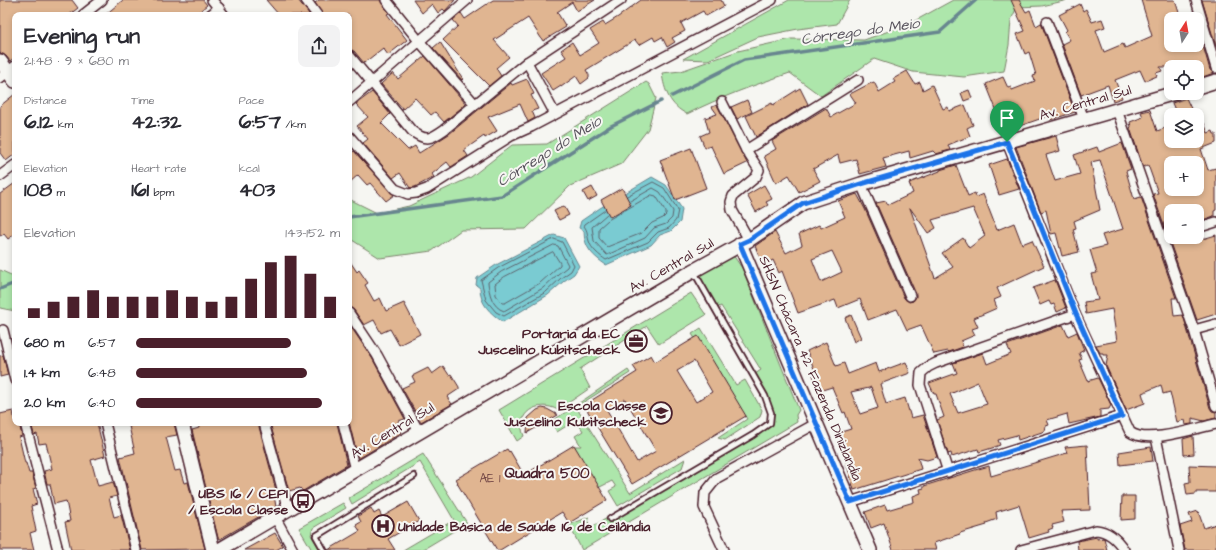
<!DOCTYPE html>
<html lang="en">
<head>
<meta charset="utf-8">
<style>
	body { margin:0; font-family:"Architects Daughter",sans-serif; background:#f2f2f3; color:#2b2b33; height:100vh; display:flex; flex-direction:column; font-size:15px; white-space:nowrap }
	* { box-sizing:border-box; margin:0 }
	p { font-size:13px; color:#7c7c81 }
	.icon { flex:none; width:22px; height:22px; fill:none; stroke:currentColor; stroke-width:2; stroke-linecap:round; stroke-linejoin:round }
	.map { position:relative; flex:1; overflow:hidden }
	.sheet { position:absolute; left:12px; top:12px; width:340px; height:414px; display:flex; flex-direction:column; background:#fff; border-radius:8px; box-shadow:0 2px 6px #0003 }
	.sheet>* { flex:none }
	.needle { width:26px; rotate:11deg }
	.controls { position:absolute; left:1164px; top:12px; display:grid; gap:8px }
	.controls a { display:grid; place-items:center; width:40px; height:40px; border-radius:8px; background:#fff; box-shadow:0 2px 6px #0003; font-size:20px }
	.pin { position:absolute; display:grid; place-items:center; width:34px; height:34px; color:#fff; margin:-41px -17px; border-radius:50% 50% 50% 0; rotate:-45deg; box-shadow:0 0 4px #0007 }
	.pin .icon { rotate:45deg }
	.round { display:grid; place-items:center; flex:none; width:42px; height:42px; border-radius:8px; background:#f2f2f3 }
	.summary { display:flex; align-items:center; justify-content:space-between; height:68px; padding:0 12px }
	h1 { font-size:22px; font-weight:800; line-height:30px }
	.stats { display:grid; grid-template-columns:repeat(3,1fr); gap:6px; height:68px; padding:4px 12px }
	.stats div { display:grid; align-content:center }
	.stats b { font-size:20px; font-weight:800 }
	.stats small { font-size:11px; font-weight:400 }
	.stats p { font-size:11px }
	.chart { height:112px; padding:8px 12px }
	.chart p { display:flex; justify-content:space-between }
	.chart svg { width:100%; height:72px; margin-top:4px; stroke:#4a1f2b; stroke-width:6 }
	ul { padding:0 12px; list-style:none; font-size:13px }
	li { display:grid; grid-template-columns:64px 48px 1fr; align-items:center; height:30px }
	li i { height:10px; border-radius:5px; background:#4a1f2b }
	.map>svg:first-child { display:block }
</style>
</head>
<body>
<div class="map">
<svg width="1216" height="550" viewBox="0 0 1216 550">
	<rect width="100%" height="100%" fill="#f6f6f2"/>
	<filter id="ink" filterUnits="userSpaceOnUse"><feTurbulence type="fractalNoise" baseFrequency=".025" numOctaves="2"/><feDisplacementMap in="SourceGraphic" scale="8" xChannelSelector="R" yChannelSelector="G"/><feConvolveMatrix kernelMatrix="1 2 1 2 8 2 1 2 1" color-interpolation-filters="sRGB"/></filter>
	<g filter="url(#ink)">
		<g fill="#ade6ab" stroke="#7c826b">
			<path d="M789 0H850L837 24 798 29 758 37 708 60 683 59Z"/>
			<path d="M953 0H1068L1042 6 1017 7 1011 20 1009 45 1004 71 964 77 913 72 874 59 821 96 790 73C754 85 721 97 687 114 670 106 664 90 662 73L681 71 738 51 791 39 864 40 911 23Z"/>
			<path d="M646 82 649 84 656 98 648 129 621 164 570 186 526 229 461 230 432 251 380 258 349 238V199L377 213 409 206 471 177 512 145 547 144Z"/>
			<path d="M733 255 742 268 799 410 796 415 797 422 582 550 569 525 589 517 588 529 772 424 773 412 755 374 761 370 721 306 717 308 698 275Z"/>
			<path d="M0 270 11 275 15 282V311L0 308Z"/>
			<path d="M691 293 706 315 659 344 647 326 580 369 590 388 558 410C538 399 514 413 524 436L517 441 499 410Z"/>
			<path d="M701 328 736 385 745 380 762 410 760 417 725 440 718 438 747 419 692 334Z"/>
			<path d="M628 370 630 373 576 407 630 493 685 459 682 468 618 506 609 491 616 487 612 481 598 488 572 446H581L575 436 583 431 576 420 557 432 551 422Z"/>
			<path d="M423 454 467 523 422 550H403L454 520 420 462 352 504 349 498Z"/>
			<path d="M343 503 346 508 313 528 311 535 320 550H312L299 528Z"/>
		</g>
		<g fill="#7acbd2" stroke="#67868f">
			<path d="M652 177 666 185 682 209 680 222 671 231 660 235 651 245 606 265C593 256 584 248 584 231L579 228 581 221 600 208Z"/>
			<path d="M554 235 564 238 579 266 574 274 564 281 548 295 503 322C490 313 480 304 480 288L476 285 477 278 496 265Z"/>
		</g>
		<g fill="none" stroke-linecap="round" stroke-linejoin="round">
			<g stroke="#5d646e" stroke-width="1">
				<path d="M652 195 656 196 666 212V215L663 218 652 223 642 233 607 247 599 238V228L608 220Z"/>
				<path d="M605 210 585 224 584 226C588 231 587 235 589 241 591 249 600 256 606 260L648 242 658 232 669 228 676 220 678 210 664 188 653 182 627 196"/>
				<path d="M607 214 592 227 594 241 607 255 645 238 654 228 666 224 672 218 673 211 660 192 653 188 630 201"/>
				<path d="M554 239 562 242 574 265 571 271 561 278 546 292 504 316 496 312 486 300 481 280 498 268Z"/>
				<path d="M554 245 558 246 568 265 567 267 558 274 543 288 504 311C492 307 489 293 488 282L501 272Z"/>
				<path d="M553 252 560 263V265L540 283 505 303H502L496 295 495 284 504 277Z"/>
			</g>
			<g stroke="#67868f" stroke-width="3.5">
				<path d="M672 96 744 60 940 32 976 0"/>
				<path d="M349 217 502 196 611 126 661 101"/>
				<path d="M0 289 15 283"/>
			</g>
		</g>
		<g fill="#e0b591" stroke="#4a1f2b" fill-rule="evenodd">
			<path d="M0 0H72L78 8 69 15H15V57L10 61 6 56 0 53Z"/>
			<path d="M123 0H203L207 5 195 15H105Z"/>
			<path d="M266 0H298L310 15H279Z"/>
			<path d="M319 0H380L389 13 387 14 407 40 388 55 383 48 364 63 354 51 349 49V15H323L315 3Z"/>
			<path d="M413 0H455L445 11 443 9 438 13 432 4 422 13Z"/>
			<path d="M493 0H595L577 11 572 2 557 12 566 27 543 41 528 18 494 40 509 57 496 68 501 76 489 86 443 40 458 26 453 20 461 13 465 19Z"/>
			<path d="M641 0H721L724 6 706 16 703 11 681 23 685 31 672 38 675 42 667 47 662 37 655 41 653 37 639 45 635 40 586 70 589 75V78L581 84 576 76 561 87V86L553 91 541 73 566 57 561 50 572 42 580 55 599 43 590 30 603 22 605 25 618 17Z"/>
			<path d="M1011 0H1019L1026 12 1030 10 1036 26 1041 23 1075 112 1050 120 1048 116 1017 127 1018 129 1005 133 1003 129H1001L997 118H999L996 109 986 84 1003 77 1008 88 1011 87 1012 90 1035 81 1033 76 1036 75 1029 52 1025 54 1017 34 1025 31Z"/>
			<path d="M1141 0H1175L1181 19H1171V45H1197V25L1210 70 1214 73 1197 79V67H1160L1162 71 1156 73 1157 76 1145 81 1140 70 1115 80 1122 98 1113 101 1108 85 1081 95 1062 44 1070 40 1065 32 1067 30 1059 15 1080 4 1083 11 1086 9 1092 22 1102 19 1105 27 1096 30 1104 52 1123 44 1125 48 1152 36Z"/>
			<path d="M1202 0H1216V47Z"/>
			<path d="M440 42 463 79 462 80 433 48Z"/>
			<path d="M425 56 466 104 444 122 435 112 431 115 415 98 403 109 381 84 393 73 398 79Z"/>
			<path d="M907 71 915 84 920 82 923 90 932 85 943 109 948 107 949 111 965 105 973 125 967 128 970 136 948 145 950 150 936 154 933 151 910 158 909 151 883 158 886 167 860 174 856 159 840 163 838 155 813 169 820 181 799 192 789 175 776 183 764 156 776 149 772 141 826 108 831 117 856 103 850 94 869 84 874 82 879 92 895 82 893 79Z"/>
			<path d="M527 79 534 94 531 95 538 109 532 111 535 118 528 122 520 104 488 117 497 131 485 138 484 136 464 150 468 156 451 167 447 162 432 174 434 177 415 187 410 188 400 173 393 178 363 143 368 139 357 126 368 117 356 104 372 92 390 114 381 123 408 150 415 146 419 153 449 134 511 83 512 85Z"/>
			<path d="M800 88 808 104 756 137 746 116 772 103 773 105Z"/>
			<path d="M969 90 972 98 964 101 961 93Z"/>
			<path d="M15 94V154L6 161 0 153V106Z"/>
			<path d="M1186 98 1194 115H1177L1172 103Z"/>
			<path d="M747 100 752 112 737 119 731 107Z"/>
			<path d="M717 105 747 163 724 174 711 146 705 148 700 136 709 132 705 118 717 114 712 107Z"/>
			<path d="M1150 110 1157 131 1171 126V141H1197V126L1204 123 1208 133 1213 131 1214 134H1216V143L1201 149 1208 170 1216 168V210L1214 211V216L1197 222V211H1171V241L1188 237 1189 243 1216 235V314L1197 320 1153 194 1158 193 1148 165 1144 167 1142 164 1130 128 1131 127 1130 122 1143 117 1141 112ZM1171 163H1197V189H1171Z"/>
			<path d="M1056 136 1060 151 1046 155 1055 181 1080 174 1074 155 1097 147 1099 152 1122 143 1131 169 1126 171 1134 199 1141 197 1176 298H1172L1174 316 1183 315 1210 408 1212 411 1216 412V418L1204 421 1192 418V424L1185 425 1184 420 1177 422 1170 392 1163 394 1161 385 1142 393 1145 403 1126 410 1106 366 1108 355H1103V353H1100L1096 345 1117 341 1112 309 1086 314 1084 302 1098 300 1091 274 1097 273 1090 250 1106 246 1102 235 1123 229 1100 160 1091 162 1100 210 1074 221 1076 228 1073 229 1079 252 1062 256 1056 233 1051 234 1046 210 1041 212 1016 147Z"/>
			<path d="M691 148 706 188 675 200 660 160Z"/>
			<path d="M354 151 394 195 386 201 370 183 367 185 358 175 349 183V154Z"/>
			<path d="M1007 159 1019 189 999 195 989 165Z"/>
			<path d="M956 165 968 196 975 193 976 197 983 194 997 230 1014 223 1022 244 1032 240 1044 266 997 288 1001 297 994 300 997 308 974 318 978 327 972 329 975 335 961 341 963 347 949 352 948 351 934 354 921 325 907 330 897 309 868 320 860 299 838 308 835 300 798 313 782 271 779 273 773 260 763 265 755 246 775 232 786 253 802 245 799 234 819 225 821 228 845 217 838 201 857 194 865 209 904 298 909 302 913 301 916 297V294L876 203 886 201 888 205 913 193 909 183 940 171V170ZM910 208 928 233 936 228 932 220 973 208 985 236 969 248 963 238 942 253 953 267 935 278ZM832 251 842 272 821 282 812 259Z"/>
			<path d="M15 183V234L8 239 4 234 0 236V194Z"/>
			<path d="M764 185 772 199 766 202 768 205 756 212 747 195Z"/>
			<path d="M592 187 597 196 588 201 583 192Z"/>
			<path d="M622 188 631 205 610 217 601 200Z"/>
			<path d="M564 206 569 215 559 220 554 211Z"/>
			<path d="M349 260 357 272 359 270 368 283 365 285 374 301 380 298 386 311 404 303 420 334 399 345 390 329 381 333 374 320 364 325 354 310 349 307Z"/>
			<path d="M1055 280 1066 308 1057 312 1054 304 1051 305 1049 301 1040 305 1033 288Z"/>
			<path d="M851 315 861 338 854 342 845 318Z"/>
			<path d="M349 324 372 358 405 419 398 421 401 433 358 459 349 422Z"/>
			<path d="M1063 325 1068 336 1077 332 1084 350 1079 353 1082 359 1079 360 1088 381 1098 378 1111 405 1109 409 1100 410V417L1069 424 1067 414 1047 420 1049 425 1046 426 1045 431 1018 440 1017 435 998 440 1000 445 992 448 979 452 978 449 952 457 951 453 948 454 937 420 944 417 936 394H934L929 383 957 373 953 363 983 353 987 364 1011 354 1007 345ZM978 382 987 404 958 413 950 394Z"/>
			<path d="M698 336 746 416 632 484 584 405 637 372 633 366 651 355 655 362ZM694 361 712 392 696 402 677 371ZM625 399 656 451 637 462 607 410Z"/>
			<path d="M826 342 836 366 844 363 848 374 876 363 879 372 906 362 910 373 880 384 886 404 905 398 911 418 923 415 937 457 927 460 918 458 921 469 854 490 838 433 851 429 845 412 843 413 832 387 819 391 813 375 816 374 807 351ZM869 388 871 387 878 408 860 414 851 392Z"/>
			<path d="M3 355 8 375 0 377V356Z"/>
			<path d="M443 366 449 375 451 374 459 387V389L447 397 452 404 421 422 402 388 415 382 412 376 428 368 432 374Z"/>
			<path d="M542 408 547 409 558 415 527 433 528 418 537 410Z"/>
			<path d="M13 411 15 423H19L22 436 19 437 25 463H26L29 473H32L36 488 33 489 37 504 31 506 36 531 30 533 34 550H0V414Z"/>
			<path d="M31 423H97L105 456 91 460 98 486 113 482 117 496 109 498 114 517 121 515 130 550H71L65 522 70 521 66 501 54 504 50 484H47L44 471 52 469 46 443 39 444 37 434 34 435Z"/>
			<path d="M130 423H174L177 435 166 437 175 471 180 470 184 483 188 482 205 549 142 550 120 457 135 453 129 426H131Z"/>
			<path d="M198 423H258L277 494 274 495 276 507 220 539 218 538 192 430 199 428Z"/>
			<path d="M270 423H337L347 465 303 491 300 488 289 491Z"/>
			<path d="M1193 436 1194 454 1184 455 1183 439Z"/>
			<path d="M574 445 607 500 569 523 562 512 500 550H497L457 483 458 482 456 479 507 449 509 452 510 451 524 475Z"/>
			<path d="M1087 445 1090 510 1061 511 1064 522 1052 525 1053 528 1048 530 1049 532 1029 538 1019 505 996 512 997 519 986 523 987 525 960 533V534L934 543 936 550H893L884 523 871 528 865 512 885 505 887 510 914 502 913 496 921 493 920 489 924 488V486L975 470 989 466 991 476 1067 453 1065 447Z"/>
			<path d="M1151 447 1153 461 1120 465 1119 452Z"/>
			<path d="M1189 465 1216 466V492H1196V494L1187 495 1185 483 1190 482Z"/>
			<path d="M1122 496H1135V519L1121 520Z"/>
			<path d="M408 502 419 521 388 539 395 550H328L360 531 356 525 361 522 358 516 371 508 374 514 379 511 382 517Z"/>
			<path d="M1198 511 1204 528 1216 524V550H1185L1180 526 1192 522 1189 514Z"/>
			<path d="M275 533 283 546 276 550H244Z"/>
			<path d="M1097 537V539L1104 538 1107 550H1078L1077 541Z"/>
		</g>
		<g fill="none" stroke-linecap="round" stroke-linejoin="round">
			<g stroke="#4a1f2b" stroke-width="8">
				<g id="lane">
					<path d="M610 519 753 435 770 423 771 413 765 396 694 272"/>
					<path d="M324 550 316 536 414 476"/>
				</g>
			</g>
			<g stroke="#4a1f2b" stroke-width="12">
				<g id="street">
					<path d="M212 0 224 15"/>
					<path d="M306 0 317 15"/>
					<path d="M386 0 419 41 474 103"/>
					<path d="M1196 0 1216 68"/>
					<path d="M83 15 102 0"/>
					<path d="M210 15 219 8"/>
					<path d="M1047 22 1084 119"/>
					<path d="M349 55 412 131C426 142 431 139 445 129L527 62 621 0"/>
					<path d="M527 62 555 114"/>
					<path d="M0 78 15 66"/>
					<path d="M349 102 467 0"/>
					<path d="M722 102 746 150 759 170 756 177 733 196 731 202 732 210 749 240"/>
					<path d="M1117 110 1194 330 1216 406"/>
					<path d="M349 136 395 189 408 194 416 193 427 189 511 136 531 127 772 0"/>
					<path d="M1007 142 1075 314 1130 432C1147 445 1196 428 1216 424"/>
					<path d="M746 150 858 80"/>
					<path d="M0 176 15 165"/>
					<path d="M861 184 910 296"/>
					<path d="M1197 228 1216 222"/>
					<path d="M349 313 377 355 419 432"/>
					<path d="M3 330 15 380"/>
					<path d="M1194 330 1216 324"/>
					<path d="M25 423 58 550"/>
					<path d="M105 423 136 550"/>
					<path d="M264 423 288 510"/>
					<path d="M343 423 355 470"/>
					<path d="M1156 437 1179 550"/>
					<path d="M948 472 920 385 921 373 928 367 936 363 1075 314"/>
					<path d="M850 502 1122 416"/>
					<path d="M275 517 293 550"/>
					<path d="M724 550 704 507 705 493 717 478 817 423"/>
					<path d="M1021 550 1096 530C1109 531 1117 539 1124 550"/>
				</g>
			</g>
			<g stroke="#4a1f2b" stroke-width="16">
				<g id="secondary">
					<path d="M0 61 15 81"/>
					<path d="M1197 87 1216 81"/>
					<path d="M740 244 870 550"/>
					<path d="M182 423 213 550"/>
					<path d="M219 550 693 271 749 240 803 203 861 184 1175 93"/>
				</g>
			</g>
			<use href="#lane" stroke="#f6f6f2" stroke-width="4.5"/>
			<use href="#street" stroke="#f6f6f2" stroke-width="9"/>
			<use href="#secondary" stroke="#f6f6f2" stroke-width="13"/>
		</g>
	</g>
	<g fill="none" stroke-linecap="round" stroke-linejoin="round" filter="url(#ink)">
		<g stroke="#fff" stroke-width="8">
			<path id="route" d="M1007 142 1076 314 1122 416 850 502 740 244 749 240 803 203 861 184Z"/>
		</g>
		<use href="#route" stroke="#1a73e8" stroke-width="5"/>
	</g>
	<defs>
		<g id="office-ring" transform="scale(1.15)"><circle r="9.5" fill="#f6f6f2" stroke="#4a1f2b" stroke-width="1.5"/><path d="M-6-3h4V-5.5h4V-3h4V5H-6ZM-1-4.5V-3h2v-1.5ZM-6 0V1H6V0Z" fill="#4a1f2b"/></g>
		<g id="school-ring" transform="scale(1.15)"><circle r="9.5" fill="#f6f6f2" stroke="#4a1f2b" stroke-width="1.5"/><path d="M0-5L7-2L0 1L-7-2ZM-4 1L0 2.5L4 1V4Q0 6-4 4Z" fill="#4a1f2b"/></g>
		<g id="bus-ring" transform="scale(1.15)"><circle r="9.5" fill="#f6f6f2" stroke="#4a1f2b" stroke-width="1.5"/><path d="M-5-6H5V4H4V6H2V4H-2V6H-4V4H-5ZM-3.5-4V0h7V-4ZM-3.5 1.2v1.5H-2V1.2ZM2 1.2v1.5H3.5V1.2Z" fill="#4a1f2b"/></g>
		<g id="hospital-ring" transform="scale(1.15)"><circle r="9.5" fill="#f6f6f2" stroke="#4a1f2b" stroke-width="1.5"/><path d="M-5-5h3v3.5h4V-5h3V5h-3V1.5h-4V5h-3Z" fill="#4a1f2b"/></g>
	</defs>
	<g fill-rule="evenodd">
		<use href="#office-ring" x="636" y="341"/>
		<use href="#school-ring" x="661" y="413"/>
		<use href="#bus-ring" x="303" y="501"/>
		<use href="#hospital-ring" x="383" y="526"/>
	</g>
	<g text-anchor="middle" stroke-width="4" stroke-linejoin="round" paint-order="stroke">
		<g font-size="12" fill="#704444">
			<text x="490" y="482">AE 1</text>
		</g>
		<g font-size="14" fill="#4a1f2b" stroke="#f6f6f2">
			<text transform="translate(1085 102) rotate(-16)" y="5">Av. Central Sul</text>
			<text transform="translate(671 265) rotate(-30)" y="5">Av. Central Sul</text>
			<text transform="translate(811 368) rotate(67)" y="5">SHSN Chácara 42 Fazenda Dinizlandia</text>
			<text transform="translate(392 430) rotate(-31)" y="5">Av. Central Sul</text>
		</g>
		<g font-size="14" font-weight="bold" fill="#4a1f2b" stroke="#f6f6f2" text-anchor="end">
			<text x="620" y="338">Portaria da EC<tspan x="620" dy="16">Juscelino Kubitscheck</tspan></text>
			<text x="646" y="410">Escola Classe<tspan x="646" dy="16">Juscelino Kubitscheck</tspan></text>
			<text x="288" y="498">UBS 16 / CEPI<tspan x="288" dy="16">/ Escola Classe</tspan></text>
			<text x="398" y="531" text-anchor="start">Unidade Básica de Saúde 16 de Ceilândia</text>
		</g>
		<g font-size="15" font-style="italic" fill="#58535d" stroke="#f6f6f2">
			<text transform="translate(860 31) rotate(-8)" y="5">Córrego do Meio</text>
			<text transform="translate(549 151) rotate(-32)" y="5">Córrego do Meio</text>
		</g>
		<g font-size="15" font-weight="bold" fill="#4a1f2b" stroke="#f6f6f2">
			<text x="547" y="478">Quadra 500</text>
		</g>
	</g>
</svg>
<div class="controls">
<a><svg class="needle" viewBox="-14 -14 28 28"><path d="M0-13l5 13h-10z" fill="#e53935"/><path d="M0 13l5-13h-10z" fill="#7c7c81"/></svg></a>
<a><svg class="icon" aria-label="locate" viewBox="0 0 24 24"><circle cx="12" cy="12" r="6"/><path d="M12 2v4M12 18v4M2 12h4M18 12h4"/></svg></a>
<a><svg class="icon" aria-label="layers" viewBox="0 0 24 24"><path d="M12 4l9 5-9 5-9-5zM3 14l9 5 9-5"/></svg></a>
<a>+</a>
<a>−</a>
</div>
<div class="pin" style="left:1007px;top:142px;background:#1e9e55"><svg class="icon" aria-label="arrive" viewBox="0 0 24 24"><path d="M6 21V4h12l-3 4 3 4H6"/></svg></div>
<section class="sheet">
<div class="summary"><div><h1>Evening run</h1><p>21:48 · 9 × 680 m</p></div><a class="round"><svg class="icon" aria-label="share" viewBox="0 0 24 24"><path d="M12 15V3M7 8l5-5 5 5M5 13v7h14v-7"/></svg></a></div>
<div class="stats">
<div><p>Distance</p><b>6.12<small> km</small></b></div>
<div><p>Time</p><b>42:32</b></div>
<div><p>Pace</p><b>6:57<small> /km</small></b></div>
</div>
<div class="stats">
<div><p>Elevation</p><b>108<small> m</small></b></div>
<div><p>Heart rate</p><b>161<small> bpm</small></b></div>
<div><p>kcal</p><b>403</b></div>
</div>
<div class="chart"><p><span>Elevation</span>143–152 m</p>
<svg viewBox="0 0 160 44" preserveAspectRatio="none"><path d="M5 44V38M15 44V34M25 44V31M35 44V27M45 44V31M55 44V31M65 44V31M75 44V27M85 44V31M95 44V34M105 44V31M115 44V20M125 44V10M135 44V6M145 44V17M155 44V31"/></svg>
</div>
<ul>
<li><b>680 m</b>6:57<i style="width:76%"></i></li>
<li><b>1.4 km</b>6:48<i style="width:84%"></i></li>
<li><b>2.0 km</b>6:40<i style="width:91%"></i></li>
</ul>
</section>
</div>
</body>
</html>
